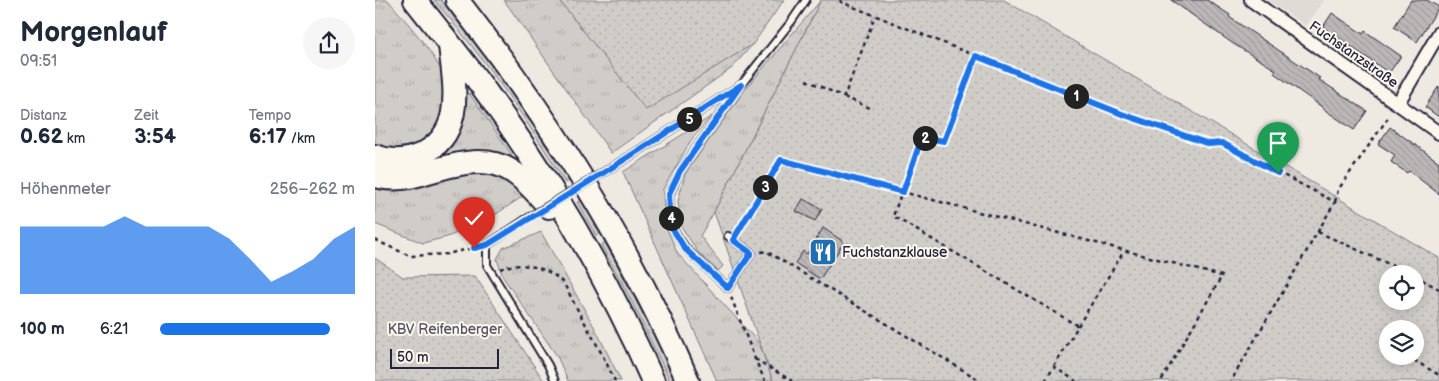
<!DOCTYPE html>
<html lang="de">
<head>
<meta charset="utf-8">
<style>
	body { margin:0; font-family:"Balsamiq Sans",sans-serif; background:#f6f6f7; color:#1f2937; height:100vh; display:flex; flex-direction:column; font-size:19px; white-space:nowrap }
	* { box-sizing:border-box; margin:0 }
	p { font-size:16px; color:#747a83 }
	.icon { flex:none; width:28px; height:28px; fill:none; stroke:currentColor; stroke-width:2; stroke-linecap:round; stroke-linejoin:round }
	.map { position:relative; flex:1; overflow:hidden }
	.sheet { display:flex; flex-direction:column; background:#fff; width:375px }
	.sheet>* { flex:none }
	.controls { position:absolute; left:1004px; top:265px; display:grid; gap:10px }
	.controls a { display:grid; place-items:center; width:45px; height:45px; border-radius:50%; background:#fff; box-shadow:0 2px 12px #0003; font-size:25px }
	.scale { position:absolute; left:15px; bottom:12px; width:109px; box-sizing:border-box; padding-left:5px; border:2px solid #22223b; border-top:0; font-size:14px; line-height:18px; white-space:nowrap; color:#22223b; -webkit-text-stroke:4px #fbf7ec; paint-order:stroke }
	.pin { position:absolute; display:grid; place-items:center; width:42px; height:42px; color:#fff; margin:-51px -21px; border-radius:50% 50% 50% 0; rotate:-45deg; box-shadow:0 0 5px #0007 }
	.pin .icon { rotate:45deg }
	.km { position:absolute; width:25px; height:25px; margin:-12px; border-radius:50%; background:#222; color:#fff; font-size:14px; line-height:25px; text-align:center }
	.round { display:grid; place-items:center; flex:none; width:52px; height:52px; border-radius:26px; background:#f6f6f7 }
	.overview { display:flex; align-items:center; justify-content:space-between; height:85px; padding:0 20px }
	h1 { font-size:28px; font-weight:700; line-height:38px }
	.metrics { display:grid; grid-template-columns:repeat(3,1fr); gap:8px; height:85px; padding:5px 20px }
	.metrics div { display:grid; align-content:center }
	.metrics b { font-size:21px; font-weight:700 }
	.metrics small { font-size:14px; font-weight:400 }
	.metrics p { font-size:14px }
	.chart { height:140px; padding:10px 20px }
	.chart p { display:flex; justify-content:space-between }
	.chart svg { width:100%; height:90px; margin-top:5px; fill:#1a73e8; opacity:.7 }
	ul { padding:0 20px; list-style:none; font-size:16px }
	li { display:grid; grid-template-columns:80px 60px 1fr; align-items:center; height:38px }
	li i { height:12px; border-radius:6px; background:#1a73e8 }
	main { display:flex; flex:1; min-height:0 }
	.map>svg:first-child { display:block }
</style>
</head>
<body>
<main>
<section class="sheet">
<div class="overview"><div><h1>Morgenlauf</h1><p>09:51</p></div><a class="round"><svg class="icon" aria-label="share" viewBox="0 0 24 24"><path d="M12 15V3M7 8l5-5 5 5M5 13v7h14v-7"/></svg></a></div>
<div class="metrics">
<div><p>Distanz</p><b>0.62<small> km</small></b></div>
<div><p>Zeit</p><b>3:54</b></div>
<div><p>Tempo</p><b>6:17<small> /km</small></b></div>
</div>
<div class="chart"><p><span>Höhenmeter</span>256–262 m</p>
<svg viewBox="0 0 160 44" preserveAspectRatio="none"><path d="M0 44V11L10 11L20 11L30 11L40 11L50 6L60 11L70 11L80 11L90 11L100 17L110 27L120 38L130 33L140 27L150 17L160 11V44z"/></svg>
</div>
<ul>
<li><b>100 m</b>6:21<i style="width:87%"></i></li>
</ul>
</section>
<div class="map">
<svg width="1064" height="381" viewBox="0 0 1064 381">
	<defs>
		<pattern id="grass-tufts" width="24" height="20" patternUnits="userSpaceOnUse" patternTransform="scale(1.25)"><rect width="24" height="20" fill="#d0cdc9"/><path d="M3 7l-1-3M5 7V3M7 7l1-3M15 17l-1-3M17 17v-4M19 17l1-3" fill="none" stroke="#b2b0ae"/></pattern>
		<pattern id="garden-dots" width="8" height="8" patternUnits="userSpaceOnUse" patternTransform="scale(1.25)"><rect width="8" height="8" fill="#d0cdc9"/><path d="M2 2h.1M6 6h.1" fill="none" stroke="#b2b0ae" stroke-width="1.8" stroke-linecap="round"/></pattern>
		<pattern id="building-back-hatch" width="6" height="6" patternUnits="userSpaceOnUse" patternTransform="scale(1.25)"><rect width="6" height="6" fill="#bcb8b8"/><path d="M-1 5l2 2M0 0l6 6M5-1l2 2" fill="none" stroke="#a19e9f"/></pattern>
	</defs>
	<rect width="100%" height="100%" fill="#eeeae2"/>
	<filter id="ink" filterUnits="userSpaceOnUse"><feTurbulence type="fractalNoise" baseFrequency=".02" numOctaves="2"/><feDisplacementMap in="SourceGraphic" scale="10" xChannelSelector="R" yChannelSelector="G"/><feConvolveMatrix kernelMatrix="1 2 1 2 8 2 1 2 1" color-interpolation-filters="sRGB"/></filter>
	<g filter="url(#ink)">
		<path fill="#dfdbd5" d="M893 0H949L931 26Z"/>
		<g fill="url(#grass-tufts)" stroke="#797882">
			<path d="M0 0H13C31 22 75 68 74 97 74 108 66 124 63 135L28 153 0 149Z"/>
			<path d="M59 0H66L125 76 195 181 190 183C152 119 108 57 59 0Z"/>
			<path d="M129 0H184L271 109 378 44 357 68 236 153Z"/>
			<path d="M446 0 339 212 325 236 348 266 343 271 323 252 306 226 303 201 310 174 372 87Z"/>
			<path d="M94 93 137 155 132 159H68L67 152C85 132 88 123 89 96Z"/>
			<path d="M337 116 316 140 288 189 290 224 302 253 384 343 398 381H342L248 172Z"/>
			<path d="M111 170 134 177 153 193 109 222 72 237 48 243 0 224V189C30 197 58 180 87 173 95 172 103 171 111 170Z"/>
			<path d="M206 200 225 233 221 236 202 202Z"/>
			<path d="M166 232 222 332 246 381H193L182 356 128 277 122 259 128 248Z"/>
			<path d="M230 242 278 333 301 381H295L257 302 226 245Z"/>
		</g>
		<g fill="url(#garden-dots)" stroke="#797882" fill-rule="evenodd">
			<path d="M184 0H409L378 44 271 110Z"/>
			<path d="M446 0H629L1064 258V381H398L339 212ZM1012 274H1040V301H1012ZM1012 329H1040V356H1012Z"/>
			<path d="M0 258 28 277 100 276 169 381H0Z"/>
		</g>
		<g fill="url(#building-back-hatch)" stroke="#22223b">
			<path d="M796 0H832L855 15 854 17 945 78 943 79 992 111 979 130 947 108V107L899 73 901 70 857 43Z"/>
			<path d="M1036 0H1052L1064 7 1042 42 1019 27Z"/>
			<path d="M957 13 988 34 990 31 1026 56 1014 73 948 27Z"/>
			<path d="M1064 86V117L1050 107Z"/>
			<path d="M1015 127 1064 162V194L1034 171 1032 173 1016 162 1020 155 1003 144Z"/>
			<path d="M428 199 447 209 440 221 421 211Z"/>
			<path d="M448 228 469 242 445 279 420 263 428 251 432 254Z"/>
		</g>
		<g fill="none" stroke-linecap="round" stroke-linejoin="round">
			<g stroke="#22223b" stroke-width="10">
				<g id="lane">
					<path d="M244 163 366 85 416 22 431 0"/>
					<path d="M150 220 112 245V265L173 365 180 381"/>
					<path d="M353 236 376 253 353 288 311 249 296 226 294 195 305 171 366 85"/>
				</g>
			</g>
			<g stroke="#22223b" stroke-width="16">
				<g id="street">
					<path d="M876 0 1064 133"/>
					<path d="M1023 103 1064 33"/>
				</g>
			</g>
			<g stroke="#22223b" stroke-width="26">
				<g id="highway">
					<path d="M40 0C65 32 91 63 114 96 178 185 234 281 278 381"/>
					<path d="M82 0C174 117 254 244 313 381"/>
					<path d="M0 156C15 162 31 161 45 155 91 134 79 85 75 45"/>
					<path d="M0 176C18 181 36 178 53 172 114 154 132 157 174 207"/>
				</g>
			</g>
			<g stroke="#22223b" stroke-width="2.5" stroke-dasharray="4 4" stroke-linecap="butt">
				<path d="M465 0 466 2 747 114 834 144 847 143 960 202 856 381"/>
				<path d="M601 56 569 141 547 137 518 216 703 326 679 367"/>
				<path d="M431 80 469 97 500 16"/>
				<path d="M469 97 495 108"/>
				<path d="M960 202 963 190 1015 115"/>
				<path d="M363 232 406 160 847 276 786 381"/>
				<path d="M943 232 1036 274"/>
				<path d="M0 240 35 256 72 254 102 247"/>
				<path d="M386 252 391 251 606 381"/>
				<path d="M125 269C144 261 171 266 186 281 192 287 196 298 200 305 214 330 228 355 240 381"/>
				<path d="M1040 276 1064 289"/>
				<path d="M356 297 380 359 390 381"/>
				<path d="M703 326 749 251"/>
				<path d="M1032 356 1064 375"/>
				<path d="M380 359 417 381"/>
				<path d="M670 381 679 367 701 381"/>
			</g>
			<use href="#lane" stroke="#fbf7ec" stroke-width="6"/>
			<use href="#street" stroke="#fbf7ec" stroke-width="12"/>
			<use href="#highway" stroke="#fbf7ec" stroke-width="22"/>
			<g stroke="#22223b" stroke-width="10" stroke-linecap="butt">
				<path id="lane-bridge" d="M150 220 244 163"/>
			</g>
			<use href="#lane-bridge" stroke="#fbf7ec" stroke-width="6"/>
		</g>
	</g>
	<g fill="none" stroke-linecap="round" stroke-linejoin="round" filter="url(#ink)">
		<g stroke="#fff" stroke-width="10">
			<path id="route" d="M99 248 112 245 244 163 366 85 305 171 294 194 296 226 310 249 353 288 376 253 358 240 406 160 528 192 547 137 569 141 601 56 747 114 834 144 847 143 903 173"/>
		</g>
		<use href="#route" stroke="#1a73e8" stroke-width="6"/>
	</g>
	<defs>
		<g id="restaurant-square" transform="scale(1.4375)"><rect x="-9" y="-9" width="18" height="18" rx="4" fill="#1f6fb2" stroke="#fbf7ec"/><path d="M-5-6h1v4h1v-4h1v4h1v-4h1v5L-1.5 .5V6h-2V.5L-5-1ZM5-6V6H3V1.5H1.5Q1.5-4 5-6Z" fill="#fff"/></g>
	</defs>
	<g fill-rule="evenodd">
		<use href="#restaurant-square" x="448" y="252"/>
	</g>
	<g text-anchor="middle" stroke-width="4" stroke-linejoin="round" paint-order="stroke">
		<g font-size="14" fill="#22223b" stroke="#fbf7ec">
			<text transform="translate(979 54) rotate(35)" y="5">Fuchstanzstraße</text>
		</g>
		<g font-size="14" fill="#22223b" stroke="#fbf7ec" text-anchor="start">
			<text x="467" y="257">Fuchstanzklause</text>
		</g>
		<g font-size="14" fill="#565566" stroke="#fbf7ec">
			<text x="70" y="334">KBV Reifenberger</text>
		</g>
	</g>
</svg>
<div class="controls">
<a><svg class="icon" aria-label="locate" viewBox="0 0 24 24"><circle cx="12" cy="12" r="6"/><path d="M12 2v4M12 18v4M2 12h4M18 12h4"/></svg></a>
<a><svg class="icon" aria-label="layers" viewBox="0 0 24 24"><path d="M12 4l9 5-9 5-9-5zM3 14l9 5 9-5"/></svg></a>
</div>
<div class="scale">50 m</div>
<div class="pin" style="left:903px;top:173px;background:#1e9e55"><svg class="icon" aria-label="arrive" viewBox="0 0 24 24"><path d="M6 21V4h12l-3 4 3 4H6"/></svg></div>
<div class="pin" style="left:99px;top:248px;background:#d93025"><svg class="icon" aria-label="check" viewBox="0 0 24 24"><path d="M5 12l5 5 9-10"/></svg></div>
<b class="km" style="left:701px;top:96px">1</b>
<b class="km" style="left:550px;top:138px">2</b>
<b class="km" style="left:390px;top:187px">3</b>
<b class="km" style="left:296px;top:218px">4</b>
<b class="km" style="left:314px;top:119px">5</b>
</div>
</main>
</body>
</html>
